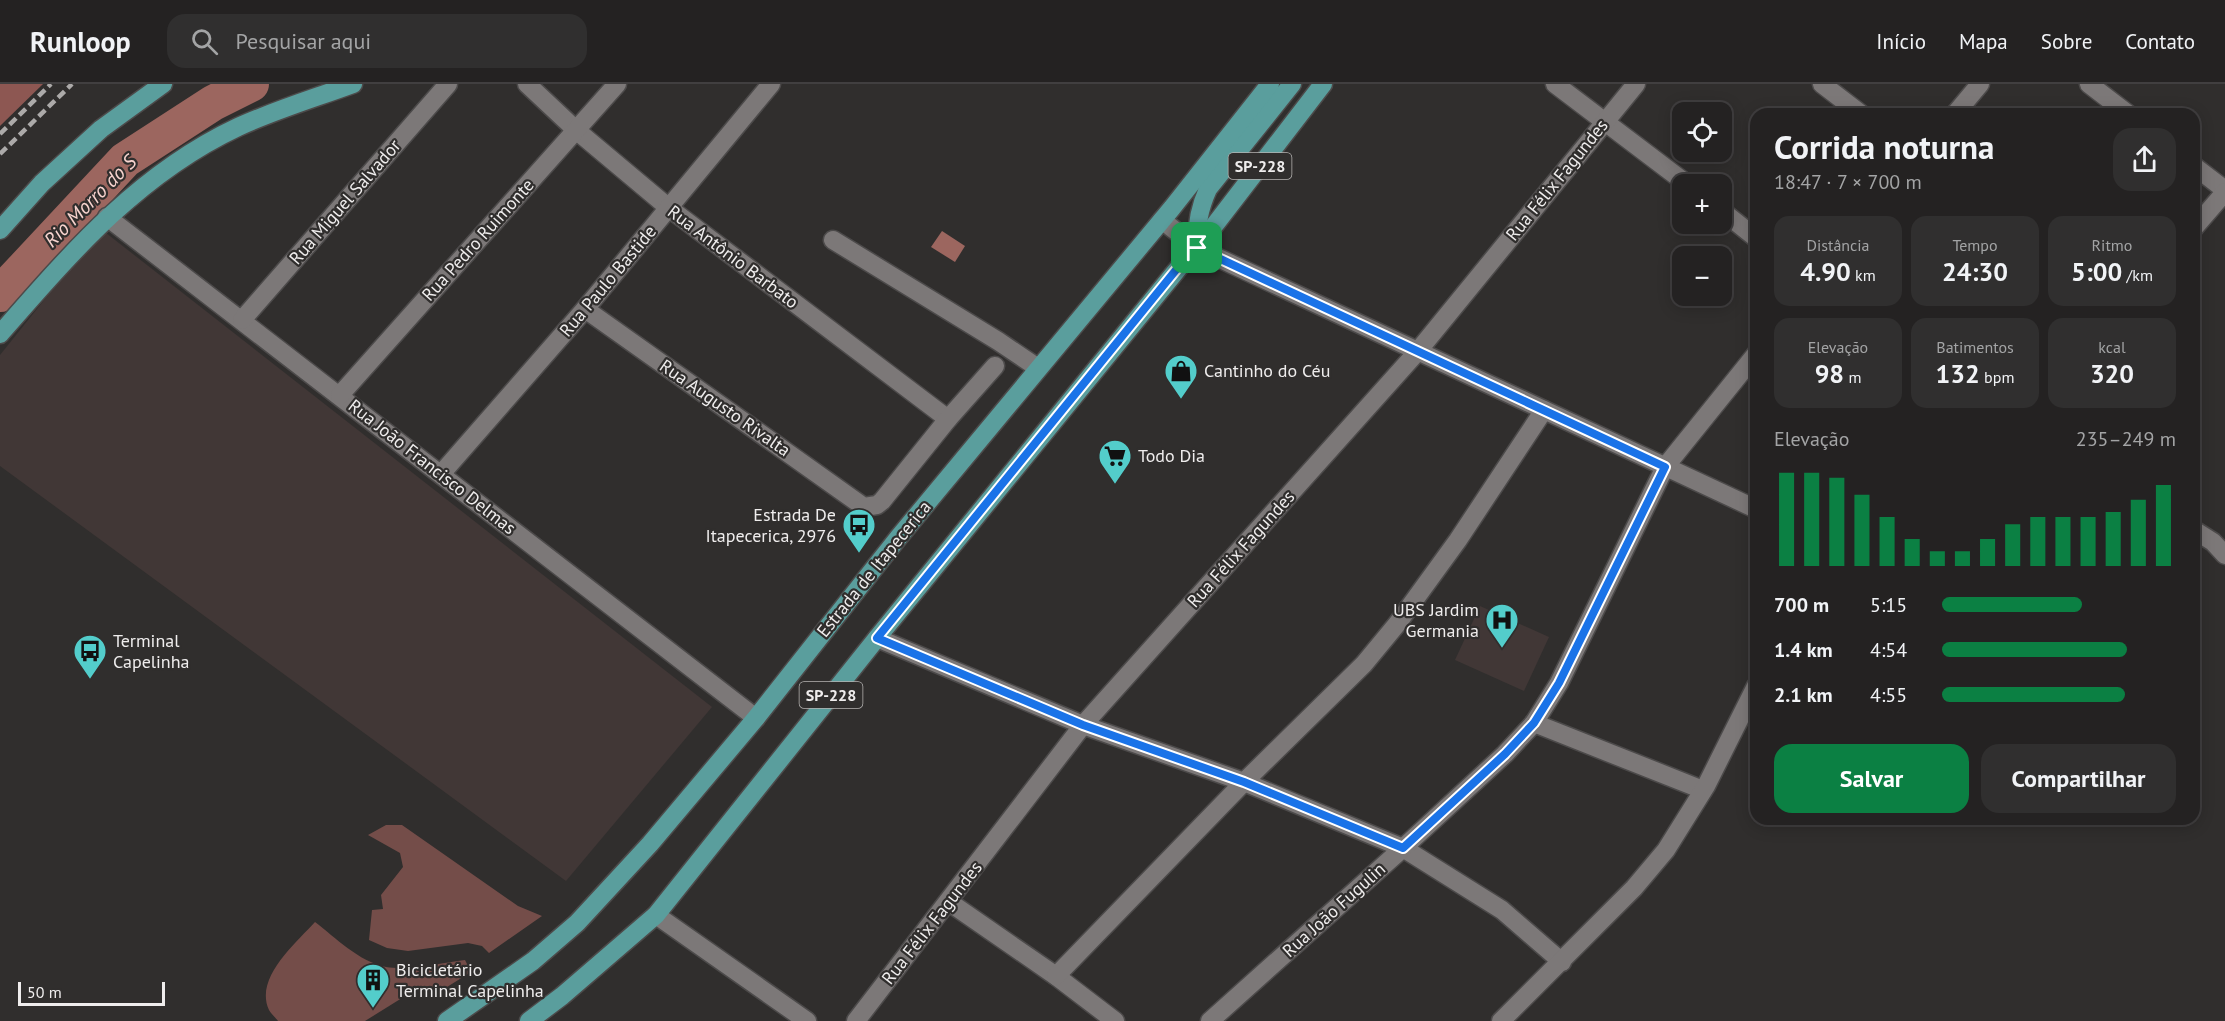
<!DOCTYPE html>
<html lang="pt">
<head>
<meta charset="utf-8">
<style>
	body { margin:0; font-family:"PT Sans",sans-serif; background:#302f2f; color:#f1f3f6; height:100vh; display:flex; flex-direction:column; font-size:22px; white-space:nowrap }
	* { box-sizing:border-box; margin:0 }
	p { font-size:20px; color:#a3a4a5 }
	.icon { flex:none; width:33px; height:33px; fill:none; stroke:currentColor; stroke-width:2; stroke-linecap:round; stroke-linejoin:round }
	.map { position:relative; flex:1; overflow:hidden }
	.drawer { position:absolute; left:1750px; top:24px; width:450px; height:717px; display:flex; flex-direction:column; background:#242222; border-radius:18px; box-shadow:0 3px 15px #0003,0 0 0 2px #413f40 }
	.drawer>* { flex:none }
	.controls { position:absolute; left:1672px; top:18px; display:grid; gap:12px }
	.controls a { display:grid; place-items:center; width:60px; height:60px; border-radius:12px; background:#242222; box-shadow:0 3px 15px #0003,0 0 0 2px #413f40; font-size:30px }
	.scale { position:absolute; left:18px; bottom:15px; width:147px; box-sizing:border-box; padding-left:6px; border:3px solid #efeded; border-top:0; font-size:16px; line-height:21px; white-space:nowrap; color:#efeded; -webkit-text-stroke:4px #302e2d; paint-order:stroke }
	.pin { position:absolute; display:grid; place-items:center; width:51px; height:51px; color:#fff; margin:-26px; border-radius:12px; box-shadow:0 3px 9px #0006 }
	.round { display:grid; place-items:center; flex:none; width:63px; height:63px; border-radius:18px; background:#302f2f }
	.head { display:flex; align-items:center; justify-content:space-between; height:102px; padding:0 24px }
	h1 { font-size:33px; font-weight:800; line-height:45px }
	.stats { display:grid; grid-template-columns:repeat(3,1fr); gap:9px; height:102px; padding:6px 24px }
	.stats div { display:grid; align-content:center; border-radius:15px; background:#302f2f; text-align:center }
	.stats b { font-size:26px; font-weight:800 }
	.stats small { font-size:16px; font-weight:400 }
	.stats p { font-size:16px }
	.chart { height:168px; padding:12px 24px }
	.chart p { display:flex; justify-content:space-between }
	.chart svg { width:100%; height:108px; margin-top:6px; stroke:#0b8043; stroke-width:6 }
	.action { display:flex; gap:12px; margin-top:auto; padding:12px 24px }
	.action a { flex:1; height:69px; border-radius:18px; background:#0b8043; color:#fff; font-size:24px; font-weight:800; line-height:69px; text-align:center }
	.action a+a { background:#302f2f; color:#f1f3f6 }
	ul { padding:0 24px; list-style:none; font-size:20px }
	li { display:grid; grid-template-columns:96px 72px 1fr; align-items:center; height:45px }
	li i { height:15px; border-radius:8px; background:#0b8043 }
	header { display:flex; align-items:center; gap:36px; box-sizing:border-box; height:84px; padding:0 30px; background:#242222; border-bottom:2px solid #413f40 }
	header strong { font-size:28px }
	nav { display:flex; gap:33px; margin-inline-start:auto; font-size:21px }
	.search { width:420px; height:54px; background:#302f2f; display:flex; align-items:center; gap:15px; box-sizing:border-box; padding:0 21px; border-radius:18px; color:#a3a4a5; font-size:22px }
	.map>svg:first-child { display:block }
</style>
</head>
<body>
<header>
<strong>Runloop</strong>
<div class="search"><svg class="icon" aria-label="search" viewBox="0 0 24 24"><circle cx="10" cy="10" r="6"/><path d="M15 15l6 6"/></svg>Pesquisar aqui</div>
<nav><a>Início</a><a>Mapa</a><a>Sobre</a><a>Contato</a></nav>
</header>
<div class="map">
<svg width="2225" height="937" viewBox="0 0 2225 937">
	<rect width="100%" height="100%" fill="#302e2d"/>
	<g fill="#413736">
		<path d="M101 145 712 623 566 797 0 382V271Z"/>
		<path d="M1480 522 1549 553 1524 607 1455 576Z"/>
	</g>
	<g fill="#744d49">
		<path d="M386 741H402L518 822 542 832 489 869 482 862 468 859 408 867 387 864 369 856 372 826 383 825 381 811 403 783 400 769 368 751Z"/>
		<path d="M315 838C336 854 358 877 386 883 409 887 441 879 465 876L471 888 447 903 418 904 365 937H278C276 934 271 930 269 926 254 894 296 859 315 838Z"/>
	</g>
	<path fill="#8d5752" d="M0 0H43L0 42Z"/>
	<path fill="#9c665f" d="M942 147 965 162 955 178 931 163Z"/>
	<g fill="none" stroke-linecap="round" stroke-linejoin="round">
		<path stroke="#9c665f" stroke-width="36" d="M0 210 125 76 213 19 251 0"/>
		<g stroke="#4c4a4a" stroke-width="21">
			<g id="street">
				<path d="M527 0 576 46 669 124 948 335"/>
				<path d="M1555 0 1687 100"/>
				<path d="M1822 0 1861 30"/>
				<path d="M2089 0 2128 30"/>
				<path d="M1955 30 1980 0"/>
				<path d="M2194 82 2225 106"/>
				<path d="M1722 127 1756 154"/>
				<path d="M107 133 756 634"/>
				<path d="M1162 136 1197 164 1756 425"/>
				<path d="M2194 144 2225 108"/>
				<path d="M833 156 998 257 1038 284"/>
				<path d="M585 225 864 423 877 421 882 417 948 335 995 282"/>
				<path d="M242 236 448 0"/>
				<path d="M340 311 617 0"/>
				<path d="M441 390 585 225 771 0"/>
				<path d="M2194 446 2213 458 2225 471"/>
				<path d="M877 554 1083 641 1244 698 1403 764 1502 826 1562 878"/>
				<path d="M1534 639 1703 706"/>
				<path d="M949 818 1056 892 1115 937"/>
				<path d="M656 831 807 937"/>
				<path d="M1056 892 1244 698 1364 580 1397 540 1458 456 1544 326"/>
				<path d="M856 937 1083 641 1418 267 1636 0"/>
				<path d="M1210 937 1403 764 1505 670 1534 639 1559 599 1665 383 1756 270"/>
				<path d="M1501 937 1634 804 1666 766 1706 702 1756 602"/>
			</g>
		</g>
		<g stroke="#4c4a4a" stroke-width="21">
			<g id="primary">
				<path d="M0 146 42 99 101 45 163 0"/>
				<path d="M1197 164C1196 142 1199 125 1208 105L1292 0"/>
				<path d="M0 250C71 169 138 90 238 43 275 26 315 14 353 0"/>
				<path d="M447 937 533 877 577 839 650 760 756 634 898 454 1172 124 1270 0"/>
				<path d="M529 937 562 912 656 831 877 554 1181 181 1197 164 1323 0"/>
			</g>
		</g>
		<use href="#street" stroke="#7c7878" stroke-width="18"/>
		<use href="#primary" stroke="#5a9e9d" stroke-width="18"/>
		<g stroke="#acaaa9" stroke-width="4.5" stroke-dasharray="9 4.5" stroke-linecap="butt">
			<path d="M0 50 51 0"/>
			<path d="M0 70 72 0"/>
		</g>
	</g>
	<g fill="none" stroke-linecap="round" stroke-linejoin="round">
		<g stroke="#fff" stroke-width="12">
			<path id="route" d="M1197 164 1665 383 1559 599 1534 639 1505 670 1403 764 1244 698 1083 641 877 554 1180 181Z"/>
		</g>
		<use href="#route" stroke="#1a73e8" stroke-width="8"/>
	</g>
	<defs>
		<g id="shop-pin" transform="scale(1.725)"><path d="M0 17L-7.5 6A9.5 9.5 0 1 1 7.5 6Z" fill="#53cdcb" stroke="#302e2d"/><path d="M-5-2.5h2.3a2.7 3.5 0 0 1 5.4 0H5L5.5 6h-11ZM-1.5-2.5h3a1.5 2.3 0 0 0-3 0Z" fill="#111"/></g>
		<g id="supermarket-pin" transform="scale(1.725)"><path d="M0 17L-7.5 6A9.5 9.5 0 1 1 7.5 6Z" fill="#53cdcb" stroke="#302e2d"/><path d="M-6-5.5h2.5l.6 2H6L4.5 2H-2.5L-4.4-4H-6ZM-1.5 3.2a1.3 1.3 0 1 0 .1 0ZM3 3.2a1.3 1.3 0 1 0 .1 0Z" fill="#111"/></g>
		<g id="bus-pin" transform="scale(1.725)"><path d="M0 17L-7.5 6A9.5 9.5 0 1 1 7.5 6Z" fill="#53cdcb" stroke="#302e2d"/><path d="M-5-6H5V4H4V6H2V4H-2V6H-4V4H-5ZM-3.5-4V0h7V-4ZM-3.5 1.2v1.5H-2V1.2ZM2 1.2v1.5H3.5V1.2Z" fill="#111"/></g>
		<g id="hospital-pin" transform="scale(1.725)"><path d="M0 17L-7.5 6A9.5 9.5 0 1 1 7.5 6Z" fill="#53cdcb" stroke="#302e2d"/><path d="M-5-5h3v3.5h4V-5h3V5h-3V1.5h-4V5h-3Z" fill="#111"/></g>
		<g id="building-pin" transform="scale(1.725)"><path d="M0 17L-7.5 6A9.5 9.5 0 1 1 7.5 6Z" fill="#53cdcb" stroke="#302e2d"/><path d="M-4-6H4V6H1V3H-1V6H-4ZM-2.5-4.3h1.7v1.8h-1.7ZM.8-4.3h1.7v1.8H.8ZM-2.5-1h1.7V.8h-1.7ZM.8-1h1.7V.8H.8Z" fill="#111"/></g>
	</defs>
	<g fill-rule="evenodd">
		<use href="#shop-pin" x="1181" y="287"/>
		<use href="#supermarket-pin" x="1115" y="372"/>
		<use href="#bus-pin" x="859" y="441"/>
		<use href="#hospital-pin" x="1502" y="536"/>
		<use href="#bus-pin" x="90" y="567"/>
		<use href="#building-pin" x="373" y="896"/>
	</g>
	<g text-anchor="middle" stroke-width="4.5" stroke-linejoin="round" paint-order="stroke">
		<g fill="#302e2d" stroke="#b6b4b3" stroke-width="1.5">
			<rect x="1228.5" y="69" width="63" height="26" rx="4.5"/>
			<rect x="799.5" y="598" width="63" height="26" rx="4.5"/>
		</g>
		<g font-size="16" font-weight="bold" fill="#efeded">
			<text x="1260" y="88">SP-228</text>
			<text x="831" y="617">SP-228</text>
		</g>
		<g font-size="18" fill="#efeded" stroke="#302e2d">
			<text transform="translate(1557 96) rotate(-51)" y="6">Rua Félix Fagundes</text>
			<text transform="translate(345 118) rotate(-49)" y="6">Rua Miguel Salvador</text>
			<text transform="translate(478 156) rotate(-48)" y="6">Rua Pedro Ruimonte</text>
			<text transform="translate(733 173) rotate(37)" y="6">Rua Antônio Barbato</text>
			<text transform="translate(608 197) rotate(-50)" y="6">Rua Paulo Bastide</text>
			<text transform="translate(725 324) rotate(35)" y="6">Rua Augusto Rivalta</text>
			<text transform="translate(432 383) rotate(38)" y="6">Rua João Francisco Delmas</text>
			<text transform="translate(1241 465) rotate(-48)" y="6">Rua Félix Fagundes</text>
			<text transform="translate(874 485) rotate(-51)" y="6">Estrada de Itapecerica</text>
			<text transform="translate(1334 826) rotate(-42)" y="6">Rua João Fugulin</text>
			<text transform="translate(932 839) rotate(-52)" y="6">Rua Félix Fagundes</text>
		</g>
		<g font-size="18" fill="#efeded" stroke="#302e2d" text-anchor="start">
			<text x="1204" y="293">Cantinho do Céu</text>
			<text x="1138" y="378">Todo Dia</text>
			<text x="836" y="437" text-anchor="end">Estrada De<tspan x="836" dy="21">Itapecerica, 2976</tspan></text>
			<text x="1479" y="532" text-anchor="end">UBS Jardim<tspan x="1479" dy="21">Germania</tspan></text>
			<text x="113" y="563">Terminal<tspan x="113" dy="21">Capelinha</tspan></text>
			<text x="396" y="892">Bicicletário<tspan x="396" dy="21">Terminal Capelinha</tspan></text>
		</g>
		<g font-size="20" font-style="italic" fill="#f8d4cf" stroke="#302e2d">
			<text transform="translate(90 117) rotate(-45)" y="7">Rio Morro do S</text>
		</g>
	</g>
</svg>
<div class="controls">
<a><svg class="icon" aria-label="locate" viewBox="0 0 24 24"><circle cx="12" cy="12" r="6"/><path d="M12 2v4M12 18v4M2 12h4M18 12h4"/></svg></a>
<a>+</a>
<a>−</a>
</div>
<div class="scale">50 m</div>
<div class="pin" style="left:1197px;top:164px;background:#1e9e55"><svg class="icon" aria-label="arrive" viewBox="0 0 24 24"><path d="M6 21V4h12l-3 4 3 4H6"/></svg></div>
<section class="drawer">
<div class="head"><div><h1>Corrida noturna</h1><p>18:47 · 7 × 700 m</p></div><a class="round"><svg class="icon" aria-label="share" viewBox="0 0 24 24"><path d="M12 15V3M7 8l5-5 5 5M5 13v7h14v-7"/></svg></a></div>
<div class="stats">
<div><p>Distância</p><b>4.90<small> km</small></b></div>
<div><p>Tempo</p><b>24:30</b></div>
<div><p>Ritmo</p><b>5:00<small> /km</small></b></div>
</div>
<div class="stats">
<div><p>Elevação</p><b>98<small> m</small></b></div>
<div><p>Batimentos</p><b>132<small> bpm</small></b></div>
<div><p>kcal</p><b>320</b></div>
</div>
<div class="chart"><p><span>Elevação</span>235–249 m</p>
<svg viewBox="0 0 160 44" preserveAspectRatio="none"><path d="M5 44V6M15 44V6M25 44V8M35 44V15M45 44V24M55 44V33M65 44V38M75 44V38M85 44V33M95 44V27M105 44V24M115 44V24M125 44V24M135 44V22M145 44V17M155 44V11"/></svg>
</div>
<ul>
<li><b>700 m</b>5:15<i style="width:60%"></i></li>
<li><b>1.4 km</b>4:54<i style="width:79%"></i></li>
<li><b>2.1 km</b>4:55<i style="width:78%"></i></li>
</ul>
<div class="action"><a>Salvar</a><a>Compartilhar</a></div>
</section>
</div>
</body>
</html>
